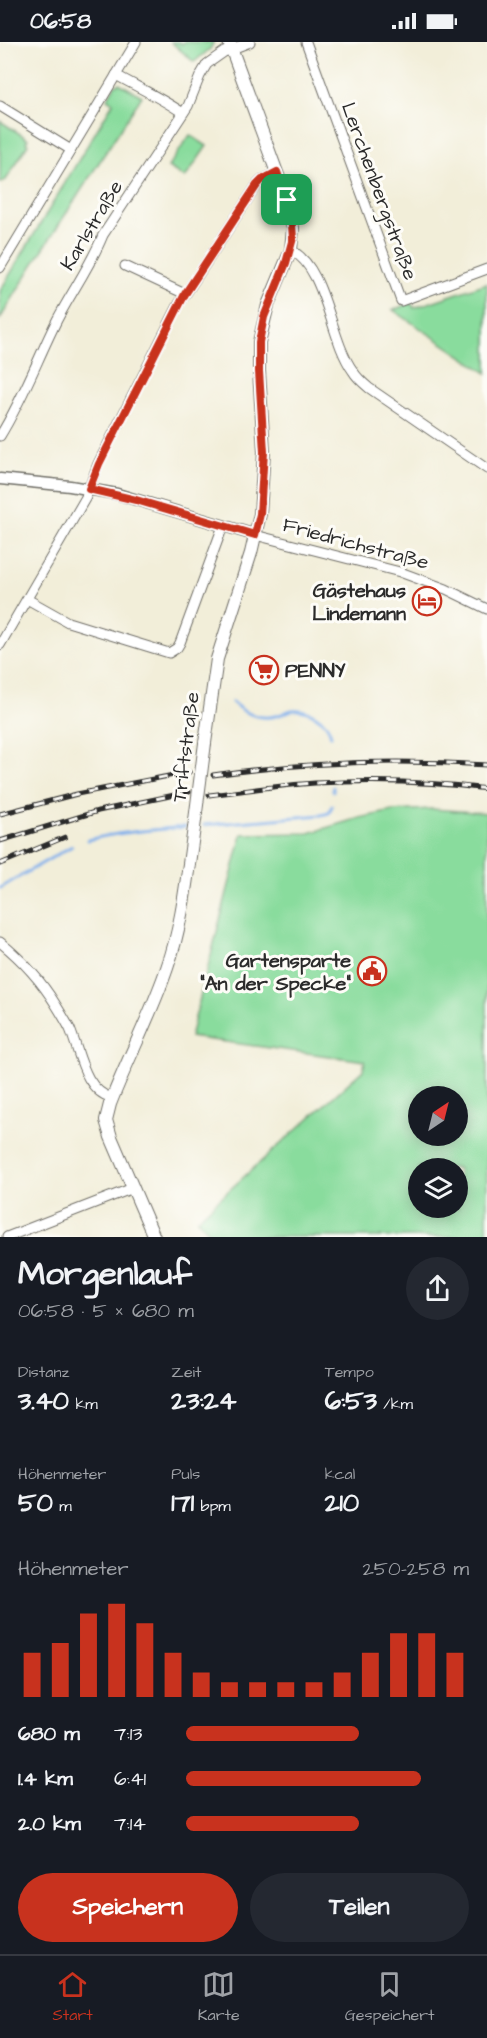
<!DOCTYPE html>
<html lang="de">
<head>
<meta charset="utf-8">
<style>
	body { margin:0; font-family:"Architects Daughter",sans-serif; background:#242831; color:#f1f3f6; height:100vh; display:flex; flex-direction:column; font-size:22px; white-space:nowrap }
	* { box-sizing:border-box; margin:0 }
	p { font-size:20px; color:#9ea1a6 }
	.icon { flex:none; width:33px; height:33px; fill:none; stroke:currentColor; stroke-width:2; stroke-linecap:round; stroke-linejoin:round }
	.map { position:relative; height:1195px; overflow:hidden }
	.side { display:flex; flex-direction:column; background:#171b24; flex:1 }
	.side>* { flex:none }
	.needle { width:39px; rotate:35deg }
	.controls { position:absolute; left:408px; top:1044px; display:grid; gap:12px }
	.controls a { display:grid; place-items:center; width:60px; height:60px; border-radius:50%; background:#171b24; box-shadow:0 3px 15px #0003; font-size:30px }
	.pin { position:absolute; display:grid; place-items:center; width:51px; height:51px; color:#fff; margin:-26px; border-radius:12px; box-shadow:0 3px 9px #0006 }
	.round { display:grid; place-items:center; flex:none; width:63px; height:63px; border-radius:32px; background:#242831 }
	.summary { display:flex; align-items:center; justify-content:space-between; height:102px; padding:0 18px }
	h1 { font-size:33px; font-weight:700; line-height:45px }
	.metrics { display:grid; grid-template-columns:repeat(3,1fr); gap:9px; height:102px; padding:6px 18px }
	.metrics div { display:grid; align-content:center }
	.metrics b { font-size:26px; font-weight:700 }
	.metrics small { font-size:16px; font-weight:400 }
	.metrics p { font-size:16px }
	.chart { height:168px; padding:12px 18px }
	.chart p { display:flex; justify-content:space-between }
	.chart svg { width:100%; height:108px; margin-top:6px; stroke:#c8321e; stroke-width:6 }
	.button { display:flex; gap:12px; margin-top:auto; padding:12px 18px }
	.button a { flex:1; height:69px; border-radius:36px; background:#c8321e; color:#fff; font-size:24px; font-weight:700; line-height:69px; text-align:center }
	.button a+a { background:#242831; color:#f1f3f6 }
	ul { padding:0 18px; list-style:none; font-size:20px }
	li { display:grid; grid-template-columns:96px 72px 1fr; align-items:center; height:45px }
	li i { height:15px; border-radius:8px; background:#c8321e }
	.status { display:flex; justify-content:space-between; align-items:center; height:42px; padding:0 30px; background:#171b24; direction:ltr }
	.status svg { height:16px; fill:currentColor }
	.tabs { display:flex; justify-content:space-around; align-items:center; height:84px; border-top:2px solid #363941; background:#171b24; font-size:16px; color:#9ea1a6 }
	.tabs a { display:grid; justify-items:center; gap:3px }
	.tabs .active { color:#c8321e }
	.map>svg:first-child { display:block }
</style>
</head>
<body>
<div class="status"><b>06:58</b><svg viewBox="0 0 49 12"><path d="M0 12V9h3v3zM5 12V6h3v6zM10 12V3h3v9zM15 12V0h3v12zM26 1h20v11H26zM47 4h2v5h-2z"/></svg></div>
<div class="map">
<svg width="487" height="1195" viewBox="0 0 487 1195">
	<rect width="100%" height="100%" fill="#fdfcf7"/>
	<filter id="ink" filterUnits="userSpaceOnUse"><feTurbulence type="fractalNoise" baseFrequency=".0167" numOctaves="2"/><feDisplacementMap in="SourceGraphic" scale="12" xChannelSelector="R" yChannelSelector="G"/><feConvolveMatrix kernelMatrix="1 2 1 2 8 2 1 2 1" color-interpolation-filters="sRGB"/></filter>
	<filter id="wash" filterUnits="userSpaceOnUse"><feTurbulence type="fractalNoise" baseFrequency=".008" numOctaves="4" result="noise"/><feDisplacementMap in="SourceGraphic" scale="24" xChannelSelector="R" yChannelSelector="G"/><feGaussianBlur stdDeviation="1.35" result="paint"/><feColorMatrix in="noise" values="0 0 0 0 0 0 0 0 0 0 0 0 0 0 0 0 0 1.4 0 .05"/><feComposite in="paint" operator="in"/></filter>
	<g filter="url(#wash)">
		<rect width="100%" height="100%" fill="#f2eed9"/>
		<g fill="#89dc9d" stroke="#5a8464" stroke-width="1.5" fill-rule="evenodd">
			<path d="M171 0H179L182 2 184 0H214L210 7 194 20Z"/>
			<path d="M119 41 142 54 31 226 0 277V249L113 61 107 57 115 43Z"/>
			<path d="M0 79 28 97 26 100 28 102 6 138 0 141Z"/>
			<path d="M190 93 207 104 185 136 168 125Z"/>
			<path d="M487 241V331L393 268 411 261 414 266Z"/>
			<path d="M432 767 487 771V1195H214L197 1177 363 1028 365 1019 190 995 242 792 309 791 359 776 393 769ZM418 1054H458V1094H418ZM418 1126H458V1166H418Z"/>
		</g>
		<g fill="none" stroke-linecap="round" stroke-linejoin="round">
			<g stroke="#81b0eb" stroke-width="3">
				<path d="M232 660C244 672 262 679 279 673 283 672 287 669 292 668 307 666 329 678 331 694"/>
				<path d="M333 749V745"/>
				<path d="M204 783 321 773 329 771 332 764"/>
				<path d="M87 798C119 790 152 788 185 785"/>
				<path d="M0 846 72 804"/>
			</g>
		</g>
	</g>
	<g filter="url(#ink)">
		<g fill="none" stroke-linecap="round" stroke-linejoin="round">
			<g stroke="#716f68" stroke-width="11">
				<g id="minor">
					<path d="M306 0 401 259 487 227"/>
					<path d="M116 33C139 46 161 56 183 71"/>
					<path d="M0 64 71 108"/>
					<path d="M291 208C327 227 329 296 353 329 357 336 363 341 369 346L487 427"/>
					<path d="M125 224 185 252"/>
					<path d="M0 226 136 0"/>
					<path d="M0 394C23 357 38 316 57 278 72 249 91 223 103 193L188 64 200 34 207 22 224 10 250 0"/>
					<path d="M255 493 400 530 446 547 487 567"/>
					<path d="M27 557 68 580 169 611 177 606 180 601 223 484"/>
					<path d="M0 603 86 455 98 422 179 262 257 143 262 138 277 130"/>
					<path d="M0 900C21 917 42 940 56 963 61 971 66 979 70 987 80 1011 84 1048 112 1056"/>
					<path d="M7 1195 133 1146"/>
				</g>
			</g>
			<g stroke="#716f68" stroke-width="13">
				<path id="tertiary" d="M0 437 70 444 117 452 255 493"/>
			</g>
			<g stroke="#716f68" stroke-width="14">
				<g id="secondary">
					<path d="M205 701 217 617 251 511 260 472 264 410 259 329V300L268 263 291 208 293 186 287 158 229 0"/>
					<path d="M154 1195 111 1095 106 1078 110 1062C128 1016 151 973 167 926 183 881 187 833 194 786"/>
				</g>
			</g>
			<use href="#minor" stroke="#fff" stroke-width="9"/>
			<use href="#tertiary" stroke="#fff" stroke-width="10"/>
			<use href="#secondary" stroke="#fff" stroke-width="12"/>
			<g stroke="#2b2b2b" stroke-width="5">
				<g id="rail">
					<path d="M213 733C304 720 395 717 487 723"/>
					<path d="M209 753C245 749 280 743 315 741 372 738 430 739 487 747"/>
					<path d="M0 772 77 752 189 730"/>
					<path d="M0 799 98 769 189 750"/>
					<path d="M0 822 65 795"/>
				</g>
			</g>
			<use href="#rail" stroke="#fdfcf7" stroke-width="3" stroke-dasharray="9" stroke-linecap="butt"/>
			<g stroke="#716f68" stroke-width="14" stroke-linecap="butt">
				<path id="secondary-bridge" d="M194 786 205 701"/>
			</g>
			<use href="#secondary-bridge" stroke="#fff" stroke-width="12"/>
		</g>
	</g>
	<g fill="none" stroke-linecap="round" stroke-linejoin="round" filter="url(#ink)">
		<g stroke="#fff" stroke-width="12">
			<path id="route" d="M277 130 291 171 293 196 286 221 264 275 259 300V329L264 410 260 472 255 493 136 458 89 447 99 422 185 252 257 143 262 138Z"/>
		</g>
		<use href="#route" stroke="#c8321e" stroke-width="8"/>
	</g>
	<defs>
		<g id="hotel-ring" transform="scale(1.5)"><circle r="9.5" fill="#fdfcf7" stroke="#c8321e" stroke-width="1.5"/><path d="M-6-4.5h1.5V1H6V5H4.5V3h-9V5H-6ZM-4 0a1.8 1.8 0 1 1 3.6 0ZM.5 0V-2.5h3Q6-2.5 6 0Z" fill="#c8321e"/></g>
		<g id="supermarket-ring" transform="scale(1.5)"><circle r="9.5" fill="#fdfcf7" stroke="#c8321e" stroke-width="1.5"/><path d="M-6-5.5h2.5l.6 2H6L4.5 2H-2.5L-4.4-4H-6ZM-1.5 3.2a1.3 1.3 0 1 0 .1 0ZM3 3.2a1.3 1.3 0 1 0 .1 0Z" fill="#c8321e"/></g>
		<g id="civic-ring" transform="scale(1.5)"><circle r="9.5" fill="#fdfcf7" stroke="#c8321e" stroke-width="1.5"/><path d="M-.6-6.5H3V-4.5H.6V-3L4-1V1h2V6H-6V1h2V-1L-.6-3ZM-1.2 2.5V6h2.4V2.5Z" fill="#c8321e"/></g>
	</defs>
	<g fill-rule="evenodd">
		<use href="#hotel-ring" x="427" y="559"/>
		<use href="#supermarket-ring" x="264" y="628"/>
		<use href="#civic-ring" x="372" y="929"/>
	</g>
	<g text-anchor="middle" stroke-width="6" stroke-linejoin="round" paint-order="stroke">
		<g font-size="20" fill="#2b2b2b" stroke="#fdfcf7">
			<text transform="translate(380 149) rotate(70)" y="7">Lerchenbergstraße</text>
			<text transform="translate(91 183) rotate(-59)" y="7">Karlstraße</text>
			<text transform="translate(356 501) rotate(15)" y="7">Friedrichstraße</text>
			<text transform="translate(185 705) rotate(-83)" y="7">Triftstraße</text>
		</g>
		<g font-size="20" font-weight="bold" fill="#2b2b2b" stroke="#fdfcf7" text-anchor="end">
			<text x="406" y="555">Gästehaus<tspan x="406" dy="23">Lindemann</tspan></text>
			<text x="285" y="635" text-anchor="start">PENNY</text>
			<text x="351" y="925">Gartensparte<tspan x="351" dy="23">"An der Specke"</tspan></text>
		</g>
	</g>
</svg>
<div class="controls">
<a><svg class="needle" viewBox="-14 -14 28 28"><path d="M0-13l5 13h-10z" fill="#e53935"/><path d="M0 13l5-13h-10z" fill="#9ea1a6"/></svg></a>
<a><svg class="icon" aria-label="layers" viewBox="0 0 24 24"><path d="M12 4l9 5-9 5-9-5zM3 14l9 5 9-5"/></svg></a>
</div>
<div class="pin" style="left:287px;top:158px;background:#1e9e55"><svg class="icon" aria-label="arrive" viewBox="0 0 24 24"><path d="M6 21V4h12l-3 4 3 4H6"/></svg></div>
</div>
<section class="side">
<div class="summary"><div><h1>Morgenlauf</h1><p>06:58 · 5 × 680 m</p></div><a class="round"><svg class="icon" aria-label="share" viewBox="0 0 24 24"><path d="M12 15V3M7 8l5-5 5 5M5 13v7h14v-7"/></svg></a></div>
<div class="metrics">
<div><p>Distanz</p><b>3.40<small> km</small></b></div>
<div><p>Zeit</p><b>23:24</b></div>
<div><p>Tempo</p><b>6:53<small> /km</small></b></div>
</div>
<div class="metrics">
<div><p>Höhenmeter</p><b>50<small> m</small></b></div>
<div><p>Puls</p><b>171<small> bpm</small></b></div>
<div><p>kcal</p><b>210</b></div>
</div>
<div class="chart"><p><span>Höhenmeter</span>250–258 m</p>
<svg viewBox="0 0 160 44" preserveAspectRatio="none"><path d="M5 44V26M15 44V22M25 44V10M35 44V6M45 44V14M55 44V26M65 44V34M75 44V38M85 44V38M95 44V38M105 44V38M115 44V34M125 44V26M135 44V18M145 44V18M155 44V26"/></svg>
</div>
<ul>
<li><b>680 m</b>7:13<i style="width:61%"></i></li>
<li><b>1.4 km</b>6:41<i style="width:83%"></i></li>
<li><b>2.0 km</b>7:14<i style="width:61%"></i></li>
</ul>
<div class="button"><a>Speichern</a><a>Teilen</a></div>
</section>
<nav class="tabs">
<a class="active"><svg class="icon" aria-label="home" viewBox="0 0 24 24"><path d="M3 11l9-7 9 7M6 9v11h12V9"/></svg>Start</a>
<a><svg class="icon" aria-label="map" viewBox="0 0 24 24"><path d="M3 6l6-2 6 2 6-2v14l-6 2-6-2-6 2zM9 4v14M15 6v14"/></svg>Karte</a>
<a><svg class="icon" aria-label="saved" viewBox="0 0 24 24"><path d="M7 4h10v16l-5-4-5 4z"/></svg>Gespeichert</a>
</nav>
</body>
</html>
